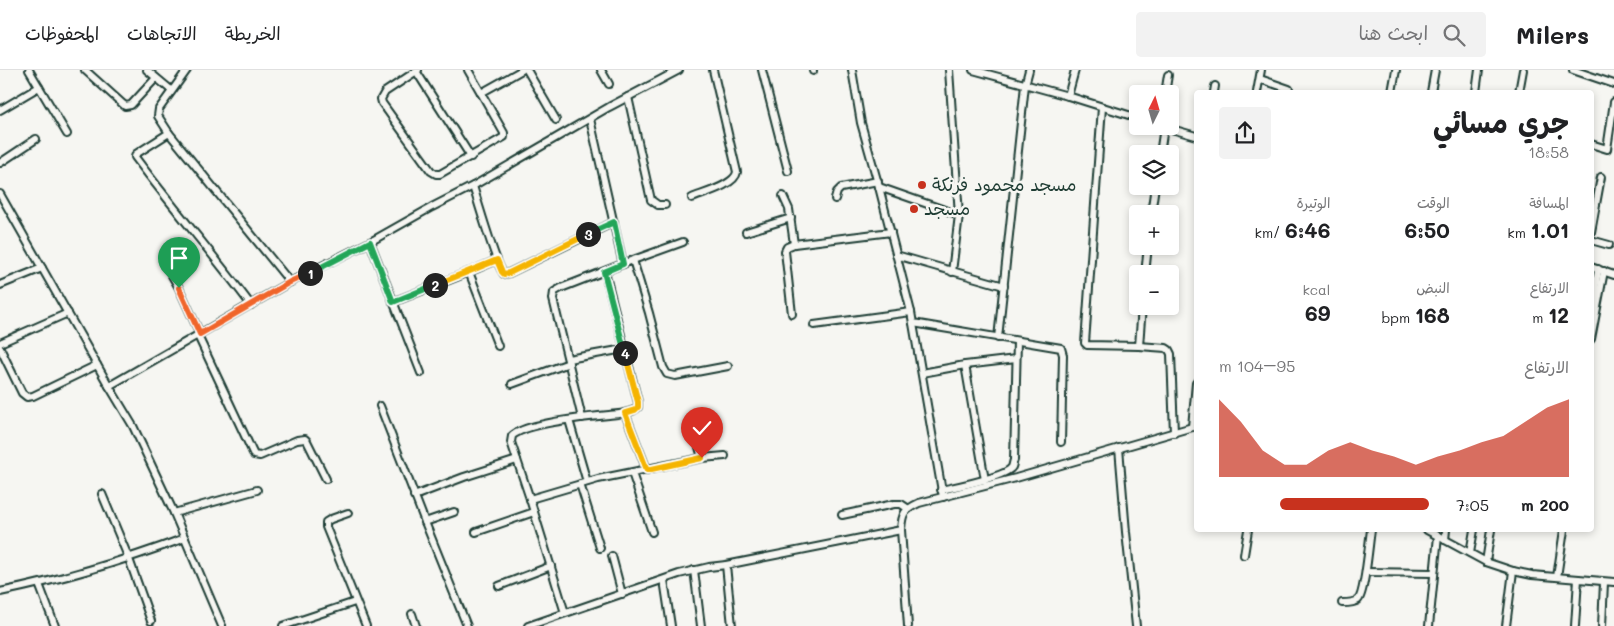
<!DOCTYPE html>
<html lang="ar">
<head>
<meta charset="utf-8">
<style>
	body { margin:0; font-family:Mali,"Playpen Sans Arabic",sans-serif; background:#f2f2f2; color:#202124; direction:rtl; height:100vh; display:flex; flex-direction:column; font-size:19px; white-space:nowrap }
	* { box-sizing:border-box; margin:0 }
	p { font-size:16px; color:#757577 }
	.icon { flex:none; width:28px; height:28px; fill:none; stroke:currentColor; stroke-width:2; stroke-linecap:round; stroke-linejoin:round }
	.map { position:relative; flex:1; overflow:hidden; direction:ltr }
	.details { position:absolute; left:1194px; top:20px; width:400px; height:442px; display:flex; flex-direction:column; background:#fff; border-radius:5px; box-shadow:0 2px 8px #0003; direction:rtl }
	.details>* { flex:none }
	.needle { width:32px; rotate:5deg }
	.buttons { position:absolute; left:1129px; top:15px; display:grid; gap:10px }
	.buttons a { display:grid; place-items:center; width:50px; height:50px; border-radius:5px; background:#fff; box-shadow:0 2px 8px #0003; font-size:25px }
	.pin { position:absolute; display:grid; place-items:center; width:42px; height:42px; color:#fff; margin:-51px -21px; border-radius:50% 50% 50% 0; rotate:-45deg; box-shadow:0 0 5px #0007 }
	.pin .icon { rotate:45deg }
	.km { position:absolute; width:25px; height:25px; margin:-12px; border-radius:50%; background:#222; color:#fff; font-size:14px; line-height:25px; text-align:center }
	.round { display:grid; place-items:center; flex:none; width:52px; height:52px; border-radius:5px; background:#f2f2f2 }
	.summary { display:flex; align-items:center; justify-content:space-between; height:85px; padding:0 25px }
	h1 { font-size:28px; font-weight:700; line-height:38px }
	.stats { display:grid; grid-template-columns:repeat(3,1fr); gap:8px; height:85px; padding:5px 25px }
	.stats div { display:grid; align-content:center }
	.stats b { font-size:21px; font-weight:700 }
	.stats small { font-size:14px; font-weight:400 }
	.stats p { font-size:14px }
	.chart { height:140px; padding:10px 25px }
	.chart p { display:flex; justify-content:space-between }
	.chart svg { width:100%; height:90px; margin-top:5px; fill:#c8321e; opacity:.7 }
	ul { padding:0 25px; list-style:none; font-size:16px }
	li { display:grid; grid-template-columns:80px 60px 1fr; align-items:center; height:38px }
	li i { height:12px; border-radius:6px; background:#c8321e }
	header { display:flex; align-items:center; gap:30px; box-sizing:border-box; height:70px; padding:0 25px; background:#fff; border-bottom:1px solid #e0e0e0 }
	header strong { font-size:24px }
	nav { display:flex; gap:28px; margin-inline-start:auto; font-size:18px }
	.search { width:350px; height:45px; background:#f2f2f2; display:flex; align-items:center; gap:12px; box-sizing:border-box; padding:0 18px; border-radius:5px; color:#757577; font-size:19px }
	.map>svg:first-child { display:block }
</style>
</head>
<body>
<header>
<strong>Milers</strong>
<div class="search"><svg class="icon" aria-label="search" viewBox="0 0 24 24"><circle cx="10" cy="10" r="6"/><path d="M15 15l6 6"/></svg>ابحث هنا</div>
<nav><a>الخريطة</a><a>الاتجاهات</a><a>المحفوظات</a></nav>
</header>
<div class="map">
<svg width="1614" height="556" viewBox="0 0 1614 556">
	<rect width="100%" height="100%" fill="#f6f6f2"/>
	<filter id="ink" filterUnits="userSpaceOnUse"><feTurbulence type="fractalNoise" baseFrequency=".02" numOctaves="2"/><feDisplacementMap in="SourceGraphic" scale="10" xChannelSelector="R" yChannelSelector="G"/><feConvolveMatrix kernelMatrix="1 2 1 2 8 2 1 2 1" color-interpolation-filters="sRGB"/></filter>
	<g filter="url(#ink)">
		<g fill="none" stroke-linecap="round" stroke-linejoin="round">
			<g stroke="#1f3d34" stroke-width="10">
				<g id="street">
					<path d="M29 0 67 64"/>
					<path d="M85 0 125 36 131 35 156 8"/>
					<path d="M147 0 171 20"/>
					<path d="M187 0 159 39 158 46 169 63 290 212"/>
					<path d="M418 0 385 22 381 29 382 33 431 101 436 104H440L504 67V63L468 0"/>
					<path d="M527 0 556 50"/>
					<path d="M601 0 609 14"/>
					<path d="M762 0 788 101"/>
					<path d="M813 0V1"/>
					<path d="M852 0 861 53 879 117 911 242 943 427"/>
					<path d="M949 0 959 145 952 202"/>
					<path d="M973 0 1068 26 1138 48"/>
					<path d="M1573 0 1614 14"/>
					<path d="M416 1 471 87"/>
					<path d="M1260 9 1289 19"/>
					<path d="M1214 22 1215 16"/>
					<path d="M1257 22 1261 0"/>
					<path d="M1392 22 1396 0"/>
					<path d="M1431 22 1435 0"/>
					<path d="M1476 22 1479 0"/>
					<path d="M1519 22 1523 0"/>
					<path d="M481 23 522 0"/>
					<path d="M1165 24 1168 5"/>
					<path d="M1068 26 1075 0"/>
					<path d="M628 27 651 130 658 135H665"/>
					<path d="M1102 37 1085 273 1087 275 1139 276 1142 236"/>
					<path d="M0 40 39 17"/>
					<path d="M590 49 623 194"/>
					<path d="M1161 56 1196 66"/>
					<path d="M169 63 136 84 135 87C173 138 214 185 251 235"/>
					<path d="M1591 74 1607 79 1614 32"/>
					<path d="M1160 84 1164 57"/>
					<path d="M0 93 36 69"/>
					<path d="M473 116C477 129 497 198 504 204L509 203 614 152"/>
					<path d="M879 117 959 145"/>
					<path d="M0 124 109 316"/>
					<path d="M783 126 789 139 794 174"/>
					<path d="M692 128C704 123 735 115 737 102L713 0"/>
					<path d="M835 129 837 122 841 118 878 111"/>
					<path d="M1151 144 1155 116"/>
					<path d="M746 162 791 148"/>
					<path d="M1591 162 1601 107"/>
					<path d="M1591 170 1609 175"/>
					<path d="M370 172 421 303"/>
					<path d="M896 185 1004 216"/>
					<path d="M633 190 683 172"/>
					<path d="M165 193 179 218 200 264"/>
					<path d="M1591 197 1614 205"/>
					<path d="M469 202 498 276"/>
					<path d="M1145 204 1148 176"/>
					<path d="M0 215 42 198"/>
					<path d="M393 232 469 202 497 190"/>
					<path d="M1591 239 1593 235 1598 199"/>
					<path d="M792 244 785 181 787 177 794 174 891 162"/>
					<path d="M913 253 1061 278 1063 285 1061 372"/>
					<path d="M814 255 911 242"/>
					<path d="M198 266 254 385 260 386 297 370 305 369 307 371 326 409"/>
					<path d="M998 268 1025 15 1029 0"/>
					<path d="M1591 269 1604 201"/>
					<path d="M0 273 68 243"/>
					<path d="M1139 276 1166 278 1169 280 1171 284 1174 363"/>
					<path d="M0 278 22 323 27 327 33 326 97 295"/>
					<path d="M568 289 624 279"/>
					<path d="M965 295 985 410"/>
					<path d="M922 303 965 295 1016 289"/>
					<path d="M512 314 569 293"/>
					<path d="M380 336 425 452 467 556"/>
					<path d="M625 343 647 400"/>
					<path d="M582 348 553 229 554 222 561 218 633 190 649 243 663 297 667 304 675 306 728 296"/>
					<path d="M569 350 587 412"/>
					<path d="M693 355 702 388"/>
					<path d="M1192 357 1196 313"/>
					<path d="M1119 378 1126 462 1136 556"/>
					<path d="M632 403 652 462"/>
					<path d="M580 414 600 478"/>
					<path d="M941 420C954 417 1006 407 1012 397 1013 395 1013 392 1014 390L1017 271"/>
					<path d="M102 424 129 489 151 551"/>
					<path d="M414 426 464 407 517 390"/>
					<path d="M530 429 598 409 702 388 725 386"/>
					<path d="M174 443 257 420"/>
					<path d="M348 443 331 449 326 452V457L366 556"/>
					<path d="M842 445 894 434H901L907 438"/>
					<path d="M425 452 454 442"/>
					<path d="M1427 460 1486 492 1513 501 1532 505 1614 512"/>
					<path d="M476 462 534 442"/>
					<path d="M1445 470 1446 460"/>
					<path d="M1470 483 1474 460"/>
					<path d="M1244 485 1248 460"/>
					<path d="M612 486 622 524"/>
					<path d="M1486 492 1491 460"/>
					<path d="M726 495 732 556"/>
					<path d="M694 500 701 556"/>
					<path d="M1366 502 1433 503"/>
					<path d="M1557 507 1564 460"/>
					<path d="M664 510 671 556"/>
					<path d="M39 514 55 556"/>
					<path d="M499 516 551 496"/>
					<path d="M0 522C65 509 123 491 185 468"/>
					<path d="M1342 533C1347 533 1354 533 1358 530 1365 523 1369 472 1371 460"/>
					<path d="M565 543 530 429 511 372 512 366C525 353 588 347 609 345 618 344 631 344 638 337V332L605 202"/>
					<path d="M412 544 416 556"/>
					<path d="M222 556 174 443 133 356 109 316 290 212 370 172 432 137 473 116 609 37 679 0"/>
					<path d="M283 556 355 532"/>
					<path d="M528 556 679 504 709 497 726 495 901 460"/>
					<path d="M908 556 901 460C902 443 904 440 919 433L1016 408 1196 356"/>
					<path d="M1429 556 1438 466"/>
					<path d="M1506 556 1513 501"/>
					<path d="M1575 556 1578 509"/>
					<path d="M1602 556 1604 512"/>
				</g>
			</g>
			<use href="#street" stroke="#f6f6f2" stroke-width="6"/>
		</g>
	</g>
	<g fill="none" stroke-linecap="round" stroke-linejoin="round" filter="url(#ink)">
		<g stroke="#fff" stroke-width="10">
			<path id="split-1" d="M179 218 200 264 290 212 310 203"/>
		</g>
		<g stroke="#fff" stroke-width="10">
			<path id="split-2" d="M310 203 370 172 393 232 435 215"/>
		</g>
		<g stroke="#fff" stroke-width="10">
			<path id="split-3" d="M435 215 497 190 502 202 504 204 509 203 588 164"/>
		</g>
		<g stroke="#fff" stroke-width="10">
			<path id="split-4" d="M588 164 614 152 623 194 604 202 625 283"/>
		</g>
		<g stroke="#fff" stroke-width="10">
			<path id="split-5" d="M625 283 638 332V337L635 340 625 343 647 400 702 388"/>
		</g>
		<use href="#split-1" stroke="#f0652b" stroke-width="6"/>
		<use href="#split-2" stroke="#22a559" stroke-width="6"/>
		<use href="#split-3" stroke="#f5b400" stroke-width="6"/>
		<use href="#split-4" stroke="#22a559" stroke-width="6"/>
		<use href="#split-5" stroke="#f5b400" stroke-width="6"/>
	</g>
	<g fill="#c8321e" stroke="#f6f6f2" stroke-width="2">
		<circle cx="922" cy="115" r="5"/>
		<circle cx="914" cy="139" r="5"/>
	</g>
	<g text-anchor="middle" stroke-width="5" stroke-linejoin="round" paint-order="stroke">
		<g font-size="18" fill="#1f3d34" stroke="#f6f6f2" text-anchor="start">
			<text x="932" y="121">مسجد محمود فرنكة</text>
			<text x="924" y="145">مسجد</text>
		</g>
	</g>
</svg>
<div class="buttons">
<a><svg class="needle" viewBox="-14 -14 28 28"><path d="M0-13l5 13h-10z" fill="#e53935"/><path d="M0 13l5-13h-10z" fill="#757577"/></svg></a>
<a><svg class="icon" aria-label="layers" viewBox="0 0 24 24"><path d="M12 4l9 5-9 5-9-5zM3 14l9 5 9-5"/></svg></a>
<a>+</a>
<a>−</a>
</div>
<div class="pin" style="left:179px;top:218px;background:#1e9e55"><svg class="icon" aria-label="arrive" viewBox="0 0 24 24"><path d="M6 21V4h12l-3 4 3 4H6"/></svg></div>
<div class="pin" style="left:702px;top:388px;background:#d93025"><svg class="icon" aria-label="check" viewBox="0 0 24 24"><path d="M5 12l5 5 9-10"/></svg></div>
<b class="km" style="left:310px;top:203px">1</b>
<b class="km" style="left:435px;top:215px">2</b>
<b class="km" style="left:588px;top:164px">3</b>
<b class="km" style="left:625px;top:283px">4</b>
<section class="details">
<div class="summary"><div><h1>جري مسائي</h1><p>18:58</p></div><a class="round"><svg class="icon" aria-label="share" viewBox="0 0 24 24"><path d="M12 15V3M7 8l5-5 5 5M5 13v7h14v-7"/></svg></a></div>
<div class="stats">
<div><p>المسافة</p><b>1.01<small> km</small></b></div>
<div><p>الوقت</p><b>6:50</b></div>
<div><p>الوتيرة</p><b>6:46<small> /km</small></b></div>
</div>
<div class="stats">
<div><p>الارتفاع</p><b>12<small> m</small></b></div>
<div><p>النبض</p><b>168<small> bpm</small></b></div>
<div><p>kcal</p><b>69</b></div>
</div>
<div class="chart"><p><span>الارتفاع</span>95–104 m</p>
<svg viewBox="0 0 160 44" preserveAspectRatio="none"><path d="M0 44V6L10 17L20 31L30 38L40 38L50 31L60 27L70 31L80 34L90 38L100 34L110 31L120 27L130 24L140 17L150 10L160 6V44z"/></svg>
</div>
<ul>
<li><b>200 m</b>7:05<i style="width:71%"></i></li>
</ul>
</section>
</div>
</body>
</html>
